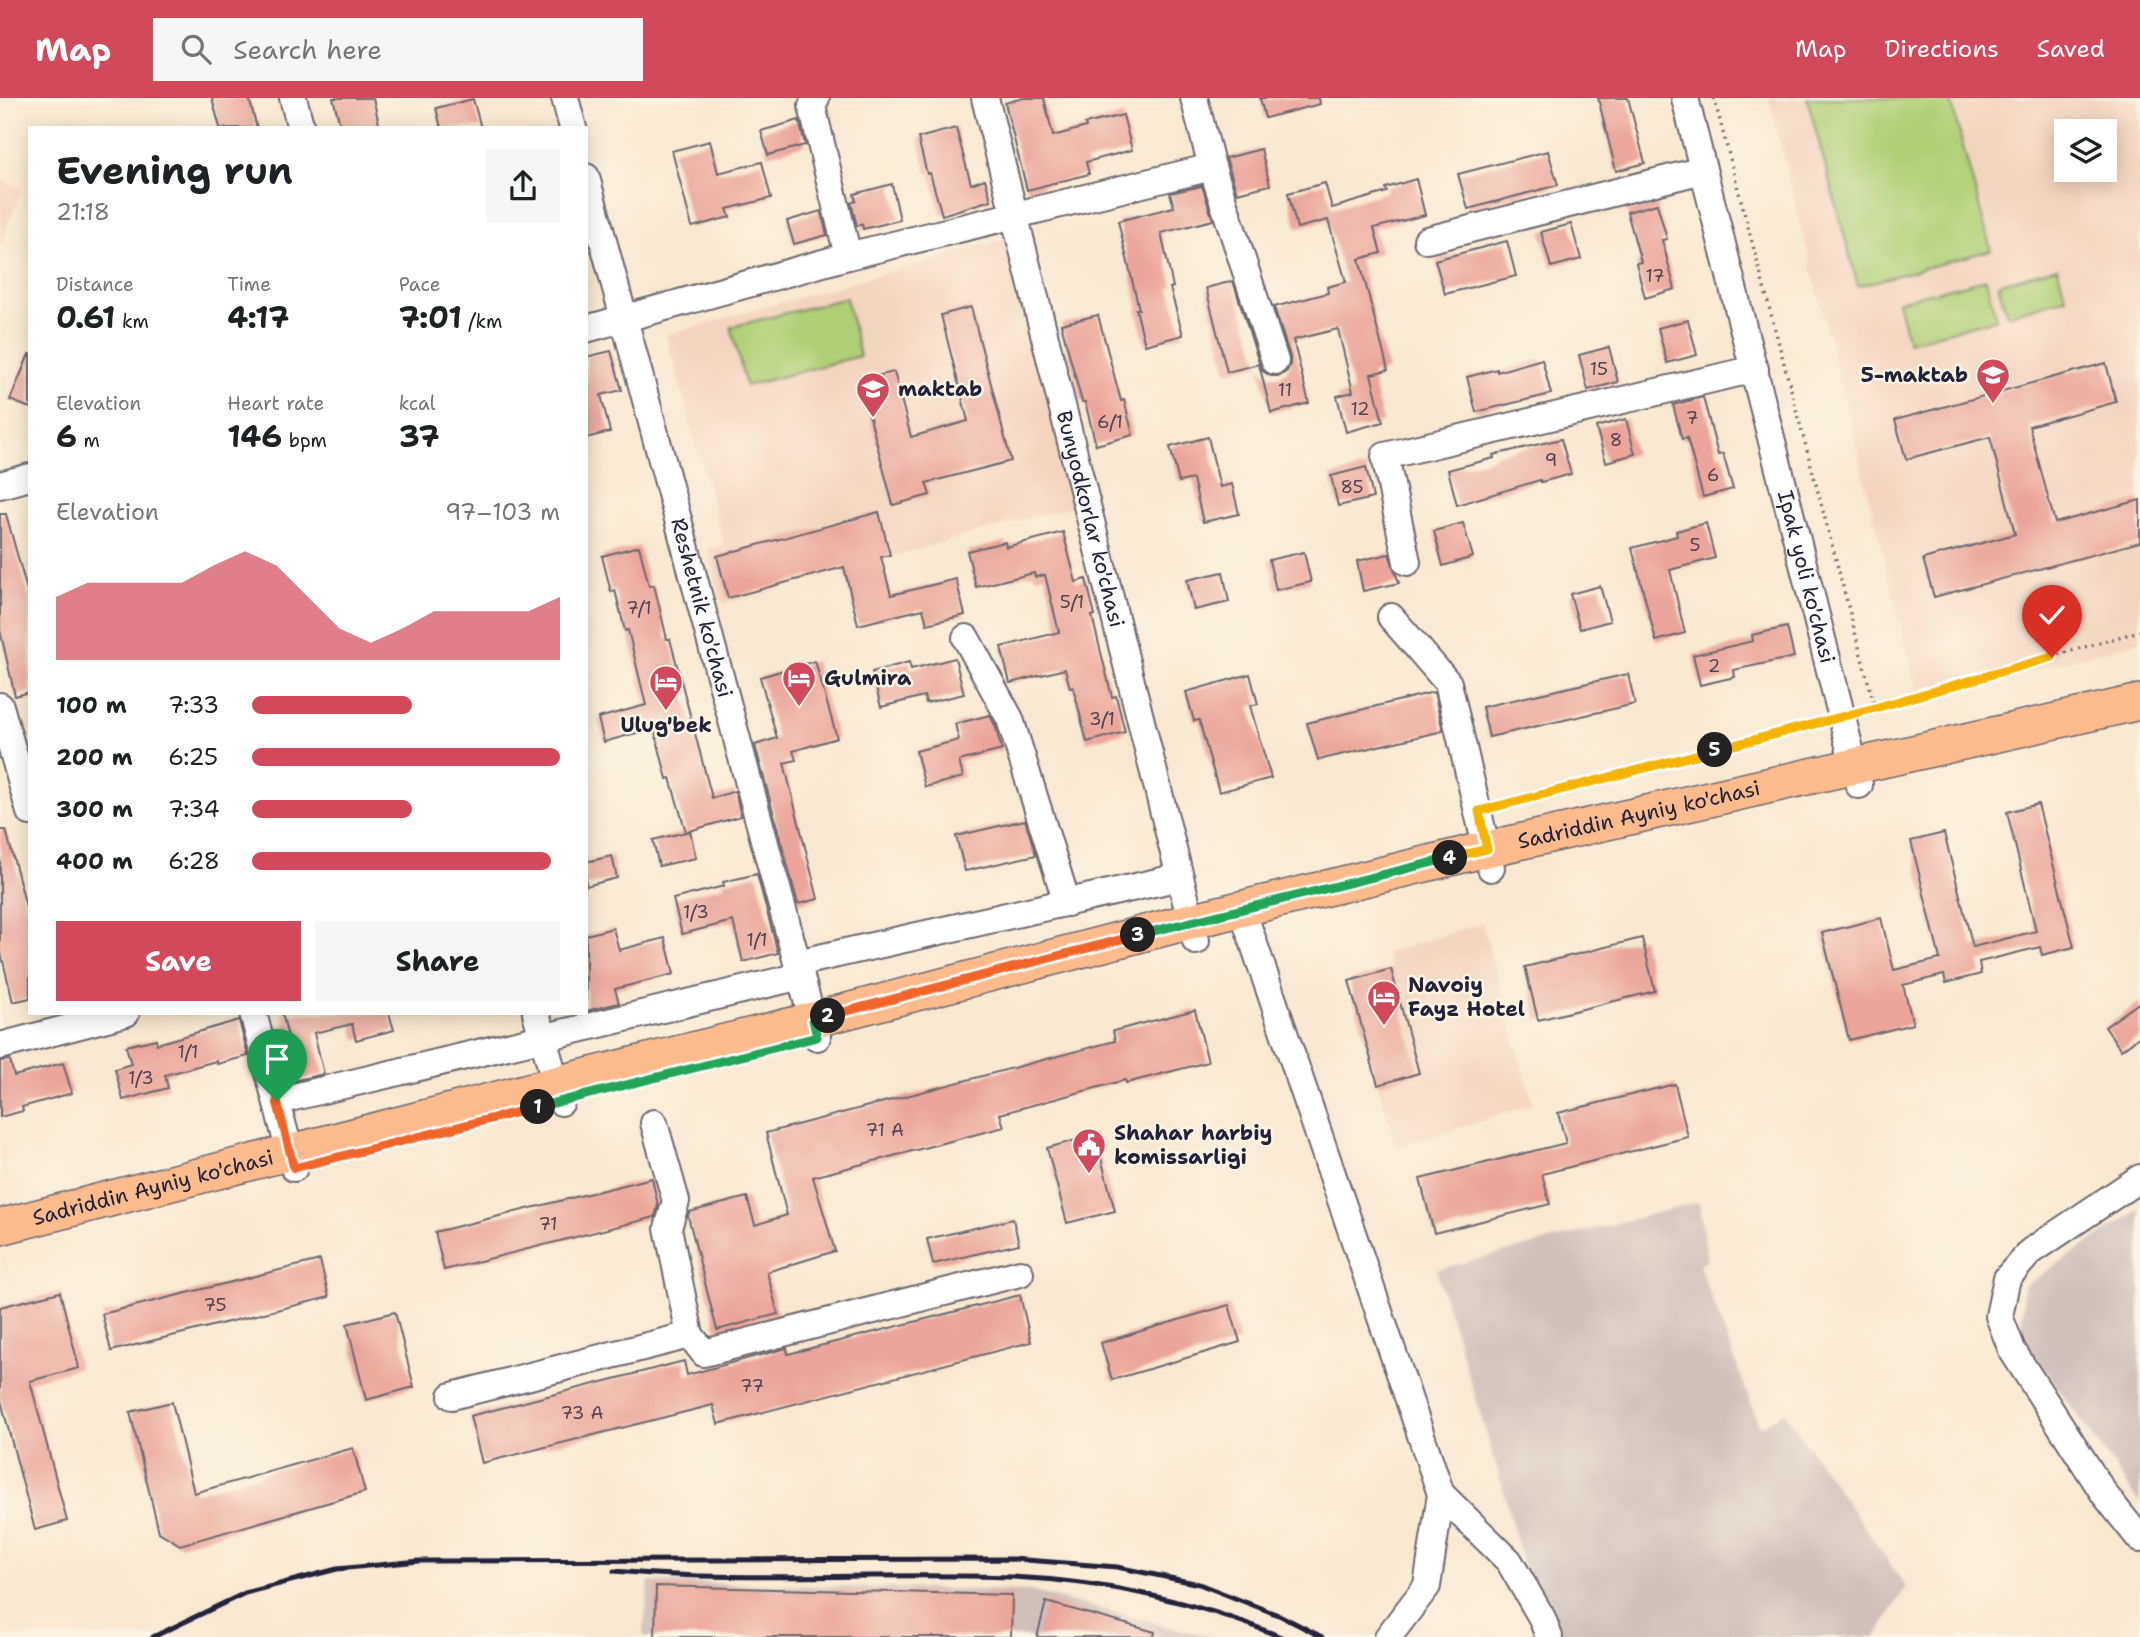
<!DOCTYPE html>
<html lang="en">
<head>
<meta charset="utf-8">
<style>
	body { margin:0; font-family:"Shantell Sans",sans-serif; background:#f6f6f6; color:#202124; height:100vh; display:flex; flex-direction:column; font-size:26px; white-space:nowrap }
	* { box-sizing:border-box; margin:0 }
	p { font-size:23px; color:#757577 }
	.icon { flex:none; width:38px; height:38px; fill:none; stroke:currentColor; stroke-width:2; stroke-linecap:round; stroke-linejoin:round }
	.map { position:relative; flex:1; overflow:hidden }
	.side { position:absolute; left:28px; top:28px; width:560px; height:889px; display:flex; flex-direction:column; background:#fff; border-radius:0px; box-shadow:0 4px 18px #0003 }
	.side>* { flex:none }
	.tools { position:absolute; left:2054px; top:21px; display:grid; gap:14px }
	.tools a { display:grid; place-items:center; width:63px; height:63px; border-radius:0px; background:#fff; box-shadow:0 4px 18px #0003; font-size:35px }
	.pin { position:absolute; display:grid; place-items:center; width:60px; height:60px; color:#fff; margin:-72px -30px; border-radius:50% 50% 50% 0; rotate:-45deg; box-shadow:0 0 7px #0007 }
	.pin .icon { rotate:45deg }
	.km { position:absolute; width:35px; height:35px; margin:-18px; border-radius:50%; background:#222; color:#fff; font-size:19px; line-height:35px; text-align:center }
	.round { display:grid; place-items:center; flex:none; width:74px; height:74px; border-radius:0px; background:#f6f6f6 }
	.head { display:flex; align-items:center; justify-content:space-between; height:119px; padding:0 28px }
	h1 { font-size:38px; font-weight:700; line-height:52px }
	.figures { display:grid; grid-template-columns:repeat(3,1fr); gap:10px; height:119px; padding:7px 28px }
	.figures div { display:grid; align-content:center }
	.figures b { font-size:30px; font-weight:700 }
	.figures small { font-size:19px; font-weight:400 }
	.figures p { font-size:19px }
	.chart { height:196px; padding:14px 28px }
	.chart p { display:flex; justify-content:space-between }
	.chart svg { width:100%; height:126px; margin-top:7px; fill:#d1495b; opacity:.7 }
	.action { display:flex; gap:14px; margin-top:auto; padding:14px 28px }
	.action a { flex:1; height:80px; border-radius:0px; background:#d1495b; color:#fff; font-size:28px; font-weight:700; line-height:80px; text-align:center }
	.action a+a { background:#f6f6f6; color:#202124 }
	ul { padding:0 28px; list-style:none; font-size:23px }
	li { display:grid; grid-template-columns:112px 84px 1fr; align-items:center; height:52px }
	li i { height:18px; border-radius:9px; background:#d1495b }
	header { display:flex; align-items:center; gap:42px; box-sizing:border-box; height:98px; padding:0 35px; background:#d1495b; color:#fff }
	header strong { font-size:33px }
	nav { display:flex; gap:38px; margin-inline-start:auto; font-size:24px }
	.search { width:490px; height:63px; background:#f6f6f6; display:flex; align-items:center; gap:18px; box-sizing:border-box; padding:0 24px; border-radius:0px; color:#757577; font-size:26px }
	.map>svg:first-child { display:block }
</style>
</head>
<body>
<header>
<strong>Map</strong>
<div class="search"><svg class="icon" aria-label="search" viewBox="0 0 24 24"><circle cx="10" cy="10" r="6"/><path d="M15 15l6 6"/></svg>Search here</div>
<nav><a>Map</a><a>Directions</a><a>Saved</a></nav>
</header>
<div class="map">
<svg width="2140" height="1539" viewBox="0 0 2140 1539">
	<rect width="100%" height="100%" fill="#fcf5e5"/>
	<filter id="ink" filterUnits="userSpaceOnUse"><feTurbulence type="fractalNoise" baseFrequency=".0143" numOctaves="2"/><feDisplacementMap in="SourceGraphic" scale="14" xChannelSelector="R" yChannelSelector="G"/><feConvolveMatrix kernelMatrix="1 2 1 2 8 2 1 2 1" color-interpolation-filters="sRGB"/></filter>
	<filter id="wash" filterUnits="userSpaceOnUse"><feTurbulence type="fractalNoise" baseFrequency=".00686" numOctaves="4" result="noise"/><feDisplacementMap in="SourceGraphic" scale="28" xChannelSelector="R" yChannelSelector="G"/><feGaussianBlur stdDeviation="1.57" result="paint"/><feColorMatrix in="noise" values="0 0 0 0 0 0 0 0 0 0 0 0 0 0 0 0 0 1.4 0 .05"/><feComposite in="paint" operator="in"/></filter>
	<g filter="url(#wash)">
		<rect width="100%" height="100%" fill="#f8e8d1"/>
		<g fill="#f3d4bf" fill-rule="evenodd">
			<path d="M1769 0H2137L2140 11V543L1920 603ZM2067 33H2105V72H2067Z"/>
			<path d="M0 81 22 90 0 150Z"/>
			<path d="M1006 141 1079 406 723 506 708 451 724 446 666 237Z"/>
			<path d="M1482 825 1533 1006 1396 1050 1349 883 1391 871 1386 855Z"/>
		</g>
		<g fill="#cfc0bb">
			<path d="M1699 1104 1707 1163 1699 1167 1760 1329 1784 1314 1906 1489 1876 1539H1562L1551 1507 1523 1467 1502 1387 1436 1172Z"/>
			<path d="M2140 1111V1405L2021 1238 2024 1188Z"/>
			<path d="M649 1484 1030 1493 1211 1539H643Z"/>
		</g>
		<g fill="#b0cf76" stroke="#697858" stroke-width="2">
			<path d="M1807 0H1950L1991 152 1858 188Z"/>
			<path d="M2057 169 2066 200 2007 217 1998 186Z"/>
			<path d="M1986 181 1996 221 1908 244 1898 203Z"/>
			<path d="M846 200 860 258 746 288 731 229Z"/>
		</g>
		<g id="blocks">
			<g fill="#eba59a">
				<path d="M212 0H249L257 30H220Z"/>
				<path d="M333 0H373L380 30H341Z"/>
				<path d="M1023 0H1044L1053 38 1086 29 1085 26 1123 17 1132 52 1086 64 1089 76 1027 92 1005 5Z"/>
				<path d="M1260 0H1319L1320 6 1265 20Z"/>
				<path d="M1598 0H1628L1645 65 1616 73Z"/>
				<path d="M473 1 481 30H441L436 10Z"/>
				<path d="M799 22 805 47 768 57 761 33Z"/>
				<path d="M956 30 971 86 985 81 991 102 942 117 930 75 927 76 918 40Z"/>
				<path d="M710 43 718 75 762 64 771 100 727 111 730 119 692 129 672 53Z"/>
				<path d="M1261 51 1270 87 1237 95 1226 60Z"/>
				<path d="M1548 53 1558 87 1468 111 1458 76Z"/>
				<path d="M1416 81 1425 117 1374 130 1381 155 1359 161 1388 272 1371 276 1383 324 1346 334 1337 298 1353 294 1338 231 1293 242 1309 305 1271 315 1259 266 1227 274 1206 190 1233 183 1260 268 1264 274 1271 278H1280L1287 273 1290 266V259L1274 209 1328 195 1327 189 1346 184 1328 122 1297 130 1288 95 1325 85 1332 110 1387 94 1386 90Z"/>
				<path d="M892 86 900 122 863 131 862 126 857 128 851 105 856 103 854 96Z"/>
				<path d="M1202 88 1213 122 1161 135 1173 189 1170 190 1183 237 1145 247 1136 211H1139L1118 123 1174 109 1170 95Z"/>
				<path d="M1657 106 1667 141 1662 142 1675 191 1645 200 1636 165 1641 164 1627 114Z"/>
				<path d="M821 113 827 137 794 146 787 123Z"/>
				<path d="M1571 126 1581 161 1551 169 1541 134Z"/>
				<path d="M1507 143 1516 178 1445 196 1435 162Z"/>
				<path d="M971 209 1011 363 926 385 930 397 893 407 860 282 894 274 911 339 968 323 941 217Z"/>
				<path d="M1098 217 1121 303 1124 302 1133 337 1096 347 1085 304H1082L1061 226Z"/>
				<path d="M1688 222 1697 257 1667 265 1658 230Z"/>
				<path d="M1609 249 1618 284 1588 292 1579 257Z"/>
				<path d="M611 253 622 292 601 297 610 334 586 340V259Z"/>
				<path d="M29 256H30V310L10 302Z"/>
				<path d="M1542 261 1551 296 1476 314 1467 279 1497 271V274Z"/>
				<path d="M2106 265 2116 304 2029 328 2055 425 2140 402V444L1934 499 1923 461 2015 436 1990 339 1906 361 1895 322Z"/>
				<path d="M1703 299 1718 357 1723 356 1733 391 1703 399 1687 340 1682 341 1673 307Z"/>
				<path d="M1626 321 1635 356 1606 364 1596 329Z"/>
				<path d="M1208 339 1220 389 1232 386 1239 416 1203 424 1193 381 1179 384 1170 349Z"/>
				<path d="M1561 341 1571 376 1541 384 1540 382 1457 407 1448 372 1494 360 1493 357Z"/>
				<path d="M1366 369 1373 400 1338 408 1331 378Z"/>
				<path d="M879 414 890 457 881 459 891 497 956 481 965 517 927 526 923 511 858 527 844 469 728 500 717 458Z"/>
				<path d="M0 416H6L30 503V594L15 598 0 532Z"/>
				<path d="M1463 425 1473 459 1443 468 1434 433Z"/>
				<path d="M1706 425 1715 460 1670 472 1685 535 1656 543 1632 450 1677 438 1676 433Z"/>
				<path d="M1063 434 1076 484 1086 481 1095 517 1092 518 1112 599 1116 598 1125 634 1087 644 1073 589 1070 590 1065 571 1010 585 1001 549 1059 534 1045 477 1035 479 1034 475 976 489 967 453 1005 444 1006 449Z"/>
				<path d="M639 448 649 488 654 487 667 541H670L712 700 735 693 741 718 686 734 670 680 667 681 654 630 604 644 598 620 646 607 628 532 625 533 615 492 611 494 602 458Z"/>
				<path d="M1304 454 1311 484 1276 492 1269 462Z"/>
				<path d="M1389 456 1399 485 1363 493 1357 463Z"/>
				<path d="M1223 474 1229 504 1194 512 1187 482Z"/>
				<path d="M1600 488 1610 523 1580 531 1570 496Z"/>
				<path d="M1787 529 1794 559 1734 572 1735 579 1700 587 1693 557 1753 543 1752 537Z"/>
				<path d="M955 560 964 596 926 605 924 598 881 609 872 574 909 564 911 571Z"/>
				<path d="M815 563 837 640 793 653 796 662 784 665 818 801 798 806 755 647 777 640 760 579Z"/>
				<path d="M1250 576 1258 606 1250 608 1271 680 1219 694 1199 622 1194 623 1186 594Z"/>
				<path d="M1628 576 1635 606 1489 639 1482 609Z"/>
				<path d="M1434 594 1443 633 1318 662 1307 625Z"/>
				<path d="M990 617 995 627 1002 652 959 663 963 679 925 689 916 653 959 642 955 626Z"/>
				<path d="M2038 706 2074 849 2042 857 2040 849 1979 864 1981 876 1946 885 1944 877 1903 887 1913 926 1849 942 1822 835 1881 820 1894 872 1940 861 1911 743 1944 735 1973 849 2036 833 2007 714Z"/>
				<path d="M1025 722 1036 757 965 773 956 738Z"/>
				<path d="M0 732H6L27 812 30 811V900L13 904 0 851Z"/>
				<path d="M690 733 696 760 659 768 653 742Z"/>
				<path d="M612 758 617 780 586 788V764Z"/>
				<path d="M757 776 778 855 743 864 733 823 682 836 673 801 724 788 723 784Z"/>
				<path d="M613 830 619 852 665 840 674 876 615 891 619 905 586 913V837Z"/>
				<path d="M1642 840 1655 893 1538 922 1525 869Z"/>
				<path d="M1391 871 1419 975 1378 987 1349 883Z"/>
				<path d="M2140 904V938L2121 952 2105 929Z"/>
				<path d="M1195 912 1208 964 1126 985 1125 982 1000 1016 1004 1029 813 1079 835 1153 767 1174 778 1216 717 1232 688 1118 689 1114 747 1099 755 1127 787 1117 766 1035 1115 943 1113 933Z"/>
				<path d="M282 915H389L394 932 356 942 352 926 314 935 324 976 288 984 280 954 291 951Z"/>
				<path d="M239 922 248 958 217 966 216 963 165 977 168 990 123 1002 115 971 131 966 126 948 156 941 157 946Z"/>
				<path d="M10 962 14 978 63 965 72 995 22 1009 23 1013 0 1019V963Z"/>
				<path d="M1675 986 1688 1039 1542 1076 1550 1106 1434 1135 1420 1081 1566 1045 1558 1015Z"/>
				<path d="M1095 1037 1115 1113 1067 1125 1047 1050Z"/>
				<path d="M652 1080 658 1107 655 1119 444 1172 435 1134Z"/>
				<path d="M1013 1121 1019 1146 933 1166 927 1141Z"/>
				<path d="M320 1162 329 1199 111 1253 102 1216Z"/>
				<path d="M60 1194 79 1270 30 1283 67 1423 35 1432 0 1299V1209Z"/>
				<path d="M1020 1197 1031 1244 718 1326 713 1307 482 1365 470 1318 684 1263 687 1277 787 1250 788 1256Z"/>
				<path d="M1229 1207 1240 1244 1112 1282 1101 1245Z"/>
				<path d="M395 1214 414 1289 366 1302 347 1226Z"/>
				<path d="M172 1304 194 1395 353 1350 365 1394 180 1447 159 1434 130 1314Z"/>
				<path d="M656 1488 1012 1497 1011 1539H655Z"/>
				<path d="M1046 1504 1155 1534 1154 1539H1037Z"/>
			</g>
		</g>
	</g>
	<g filter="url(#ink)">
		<use href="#blocks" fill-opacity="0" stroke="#6d6770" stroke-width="2"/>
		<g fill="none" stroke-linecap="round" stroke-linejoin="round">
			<g stroke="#6d6770" stroke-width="30">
				<g id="minor">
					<path d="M293 0 301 30"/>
					<path d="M565 0 573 30"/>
					<path d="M816 0 812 8 848 158"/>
					<path id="s1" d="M985 0 1196 843"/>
					<path d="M1194 0 1212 69 1275 263"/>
					<path id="s2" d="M1685 0 1859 687"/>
					<path id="s3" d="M586 79 817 939"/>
					<path d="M1427 142 1703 72"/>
					<path d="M586 231 848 158 1212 69"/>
					<path d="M0 387 30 379"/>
					<path d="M1407 464 1385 358 1755 271"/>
					<path d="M1391 519 1448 585 1491 770"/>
					<path d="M966 540 1010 621 1067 805"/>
					<path d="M0 608 30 714"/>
					<path d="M1242 811 1441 1396 1427 1488 1388 1539"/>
					<path d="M797 865 1180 779"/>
					<path d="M253 915 294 1070"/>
					<path d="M536 915 561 1004"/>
					<path d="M0 948 126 915"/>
					<path d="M277 1003 801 878"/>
					<path d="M654 1025 676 1103 668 1130 690 1237 704 1255 1020 1175"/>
					<path d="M2140 1080 2030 1154 2007 1180 1999 1218 2012 1252 2105 1397 2140 1441"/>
					<path d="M452 1298 690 1237"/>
					<path d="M1441 1396 1509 1463 1542 1520 1549 1539"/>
				</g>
			</g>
			<g stroke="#6d6770" stroke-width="38">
				<g id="major">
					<path id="s4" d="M0 1129 556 986 813 922 1191 823 1487 751 2140 604"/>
				</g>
			</g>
			<g stroke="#6d6770" stroke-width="3.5" stroke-dasharray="2 5" stroke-linecap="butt">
				<path d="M1714 0 1875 610"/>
				<path d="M1863 613 2140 533"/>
				<path d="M1500 707 1818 625"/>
			</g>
			<use href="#minor" stroke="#fff" stroke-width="26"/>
			<use href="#major" stroke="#fbbb8d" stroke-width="35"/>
			<g stroke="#22223b" stroke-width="5">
				<path d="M614 1473C746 1485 880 1474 1012 1479 1103 1483 1197 1503 1281 1539"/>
				<path d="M153 1539 245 1495 337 1471 419 1463 1013 1461 1117 1469 1199 1486 1281 1518 1322 1539"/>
			</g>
		</g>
	</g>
	<g fill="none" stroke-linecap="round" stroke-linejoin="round" filter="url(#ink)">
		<g stroke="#fff" stroke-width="14">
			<path id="split-1" d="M277 1003 294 1070 538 1009"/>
		</g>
		<g stroke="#fff" stroke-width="14">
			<path id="split-2" d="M538 1009 817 939 813 922 828 918"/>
		</g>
		<g stroke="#fff" stroke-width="14">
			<path id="split-3" d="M828 918 1138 837"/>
		</g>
		<g stroke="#fff" stroke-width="14">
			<path id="split-4" d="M1138 837 1450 760"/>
		</g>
		<g stroke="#fff" stroke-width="14">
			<path id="split-5" d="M1450 760 1487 751 1479 713 1715 652"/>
		</g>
		<g stroke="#fff" stroke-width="14">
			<path id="split-6" d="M1715 652 1875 610 2052 559"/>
		</g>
		<use href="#split-1" stroke="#f0652b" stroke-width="9"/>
		<use href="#split-2" stroke="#22a559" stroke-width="9"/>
		<use href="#split-3" stroke="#f0652b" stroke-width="9"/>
		<use href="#split-4" stroke="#22a559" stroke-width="9"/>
		<use href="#split-5" stroke="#f5b400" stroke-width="9"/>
		<use href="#split-6" stroke="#f5b400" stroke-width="9"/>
	</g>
	<defs>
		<g id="school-pin" transform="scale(1.75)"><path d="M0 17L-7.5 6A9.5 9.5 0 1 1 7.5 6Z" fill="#d1495b" stroke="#fcf5e5"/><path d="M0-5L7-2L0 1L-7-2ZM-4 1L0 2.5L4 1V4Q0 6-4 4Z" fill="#fff"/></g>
		<g id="hotel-pin" transform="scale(1.75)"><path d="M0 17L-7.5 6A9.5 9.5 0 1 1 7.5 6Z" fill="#d1495b" stroke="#fcf5e5"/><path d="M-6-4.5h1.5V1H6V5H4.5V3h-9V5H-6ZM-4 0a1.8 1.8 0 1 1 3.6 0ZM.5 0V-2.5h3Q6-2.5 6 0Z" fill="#fff"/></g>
		<g id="civic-pin" transform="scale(1.75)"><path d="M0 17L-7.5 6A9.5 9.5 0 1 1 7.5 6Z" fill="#d1495b" stroke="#fcf5e5"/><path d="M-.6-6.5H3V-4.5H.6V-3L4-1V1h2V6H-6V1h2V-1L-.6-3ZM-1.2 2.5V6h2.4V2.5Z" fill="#fff"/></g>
	</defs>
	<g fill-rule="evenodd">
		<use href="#school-pin" x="1993" y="277"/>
		<use href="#school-pin" x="873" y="291"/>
		<use href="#hotel-pin" x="799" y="580"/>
		<use href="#hotel-pin" x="666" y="584"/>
		<use href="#hotel-pin" x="1384" y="899"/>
		<use href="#civic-pin" x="1089" y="1047"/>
	</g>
	<g text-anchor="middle" stroke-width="5" stroke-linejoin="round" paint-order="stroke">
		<g font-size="18" fill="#544353">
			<text x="1655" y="184">17</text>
			<text x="1599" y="277">15</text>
			<text x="1285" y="298">11</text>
			<text x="1360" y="317">12</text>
			<text x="1692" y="326">7</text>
			<text x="1110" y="330">6/1</text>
			<text x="1616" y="348">8</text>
			<text x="1551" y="368">9</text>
			<text x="1713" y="383">6</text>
			<text x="1352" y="395">85</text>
			<text x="1695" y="453">5</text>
			<text x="1072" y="510">5/1</text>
			<text x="639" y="516">7/1</text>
			<text x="1714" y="574">2</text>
			<text x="1102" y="627">3/1</text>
			<text x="696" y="820">1/3</text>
			<text x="757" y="848">1/1</text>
			<text x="188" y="960">1/1</text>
			<text x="141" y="986">1/3</text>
			<text x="885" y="1038">71 А</text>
			<text x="548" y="1132">71</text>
			<text x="215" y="1213">75</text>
			<text x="752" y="1294">77</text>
			<text x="582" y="1321">73 А</text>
		</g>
		<g font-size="21" font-weight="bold" fill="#22223b" stroke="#fcf5e5" text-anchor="start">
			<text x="1968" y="284" text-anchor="end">5-maktab</text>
			<text x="898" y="298">maktab</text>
			<text x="824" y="587">Gulmira</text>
			<text x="666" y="634" text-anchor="middle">Ulug'bek</text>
			<text x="1408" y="894">Navoiy<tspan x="1408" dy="24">Fayz Hotel</tspan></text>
			<text x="1114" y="1042">Shahar harbiy<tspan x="1114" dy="24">komissarligi</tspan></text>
		</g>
		<g font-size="21" fill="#22223b" stroke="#fcf5e5">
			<text dy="7" stroke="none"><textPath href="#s1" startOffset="434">Bunyodkorlar ko'chasi</textPath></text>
			<text dy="7" stroke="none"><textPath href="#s2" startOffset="494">Ipak yoli ko'chasi</textPath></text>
			<text dy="7" stroke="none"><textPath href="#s3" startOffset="446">Reshetnik ko'chasi</textPath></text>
			<text dy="7" stroke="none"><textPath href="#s4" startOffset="1690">Sadriddin Ayniy ko'chasi</textPath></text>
			<text dy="7" stroke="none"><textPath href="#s4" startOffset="158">Sadriddin Ayniy ko'chasi</textPath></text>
		</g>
	</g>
</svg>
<div class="tools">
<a><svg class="icon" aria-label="layers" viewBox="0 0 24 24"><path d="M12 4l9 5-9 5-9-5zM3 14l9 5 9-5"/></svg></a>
</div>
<div class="pin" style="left:277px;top:1003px;background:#1e9e55"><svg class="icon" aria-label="arrive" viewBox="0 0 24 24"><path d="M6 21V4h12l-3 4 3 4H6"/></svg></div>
<div class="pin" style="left:2052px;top:559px;background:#d93025"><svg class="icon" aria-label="check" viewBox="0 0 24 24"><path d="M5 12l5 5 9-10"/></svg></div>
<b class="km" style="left:538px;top:1009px">1</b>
<b class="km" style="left:828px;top:918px">2</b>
<b class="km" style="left:1138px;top:837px">3</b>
<b class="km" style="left:1450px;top:760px">4</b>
<b class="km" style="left:1715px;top:652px">5</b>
<section class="side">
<div class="head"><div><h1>Evening run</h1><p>21:18</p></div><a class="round"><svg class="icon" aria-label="share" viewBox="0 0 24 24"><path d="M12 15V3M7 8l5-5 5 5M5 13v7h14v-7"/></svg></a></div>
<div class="figures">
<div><p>Distance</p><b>0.61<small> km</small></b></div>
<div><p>Time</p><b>4:17</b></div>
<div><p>Pace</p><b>7:01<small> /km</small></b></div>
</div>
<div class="figures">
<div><p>Elevation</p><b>6<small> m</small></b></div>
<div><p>Heart rate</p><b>146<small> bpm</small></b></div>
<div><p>kcal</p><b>37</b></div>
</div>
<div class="chart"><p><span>Elevation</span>97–103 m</p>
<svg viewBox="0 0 160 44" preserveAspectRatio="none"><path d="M0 44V22L10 17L20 17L30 17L40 17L50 11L60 6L70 11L80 22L90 33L100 38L110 33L120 27L130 27L140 27L150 27L160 22V44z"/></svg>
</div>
<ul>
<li><b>100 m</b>7:33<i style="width:52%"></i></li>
<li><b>200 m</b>6:25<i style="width:100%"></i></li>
<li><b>300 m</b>7:34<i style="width:52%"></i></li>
<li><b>400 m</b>6:28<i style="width:97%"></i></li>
</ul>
<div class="action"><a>Save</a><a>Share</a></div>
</section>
</div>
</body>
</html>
